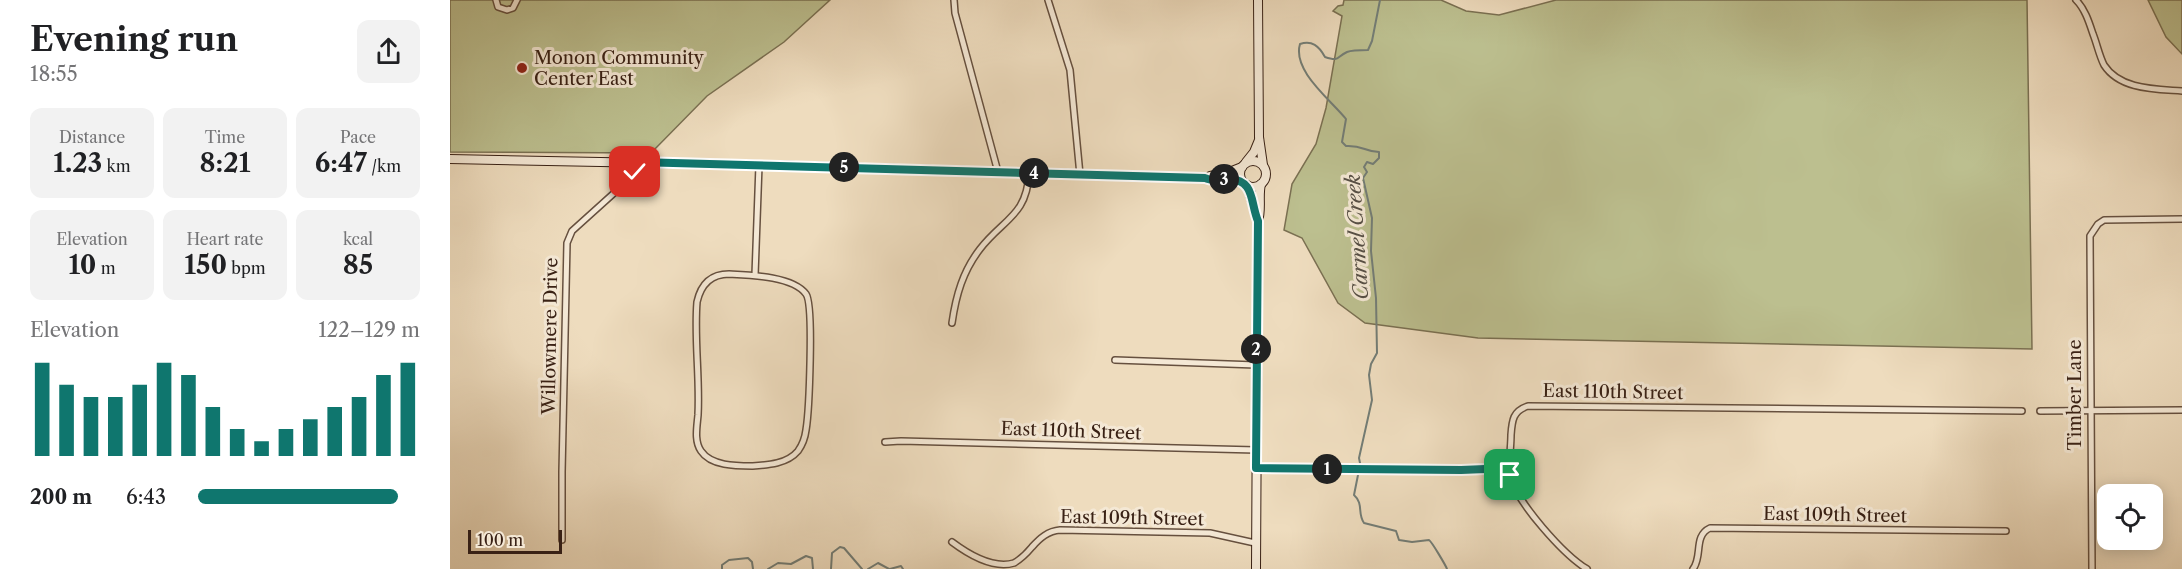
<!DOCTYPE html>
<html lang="en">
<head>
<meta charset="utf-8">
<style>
	body { margin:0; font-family:"Libre Caslon Text",serif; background:#f2f2f2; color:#202124; height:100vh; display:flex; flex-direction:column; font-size:22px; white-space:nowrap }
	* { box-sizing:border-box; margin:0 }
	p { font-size:20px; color:#757577 }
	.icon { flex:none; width:33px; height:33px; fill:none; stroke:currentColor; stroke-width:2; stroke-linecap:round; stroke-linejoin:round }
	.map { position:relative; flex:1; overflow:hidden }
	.sheet { display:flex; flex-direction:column; background:#fff; width:450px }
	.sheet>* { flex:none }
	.fabs { position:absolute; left:1647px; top:484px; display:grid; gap:12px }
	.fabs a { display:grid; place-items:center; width:66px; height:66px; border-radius:12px; background:#fff; box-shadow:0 3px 15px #0003; font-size:30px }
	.scale { position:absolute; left:18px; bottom:15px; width:94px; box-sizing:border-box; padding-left:6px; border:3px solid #392115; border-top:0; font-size:16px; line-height:21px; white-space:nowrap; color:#392115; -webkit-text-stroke:4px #f4e8d5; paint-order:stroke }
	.pin { position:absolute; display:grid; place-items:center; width:51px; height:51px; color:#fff; margin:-26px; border-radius:12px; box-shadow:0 3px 9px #0006 }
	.km { position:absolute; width:30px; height:30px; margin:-15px; border-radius:50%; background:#222; color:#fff; font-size:16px; line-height:30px; text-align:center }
	.round { display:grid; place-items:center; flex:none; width:63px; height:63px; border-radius:12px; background:#f2f2f2 }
	.overview { display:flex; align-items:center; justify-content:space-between; height:102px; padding:0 30px }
	h1 { font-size:33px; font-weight:700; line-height:45px }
	.stats { display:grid; grid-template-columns:repeat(3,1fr); gap:9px; height:102px; padding:6px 30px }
	.stats div { display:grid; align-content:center; border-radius:12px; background:#f2f2f2; text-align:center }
	.stats b { font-size:26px; font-weight:700 }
	.stats small { font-size:16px; font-weight:400 }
	.stats p { font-size:16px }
	.chart { height:168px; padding:12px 30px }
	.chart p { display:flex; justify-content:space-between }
	.chart svg { width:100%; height:108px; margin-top:6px; stroke:#0f766e; stroke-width:6 }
	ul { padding:0 30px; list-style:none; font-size:20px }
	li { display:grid; grid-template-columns:96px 72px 1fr; align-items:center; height:45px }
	li i { height:15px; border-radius:8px; background:#0f766e }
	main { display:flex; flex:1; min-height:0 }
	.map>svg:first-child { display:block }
</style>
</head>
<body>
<main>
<section class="sheet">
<div class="overview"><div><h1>Evening run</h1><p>18:55</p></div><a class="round"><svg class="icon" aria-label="share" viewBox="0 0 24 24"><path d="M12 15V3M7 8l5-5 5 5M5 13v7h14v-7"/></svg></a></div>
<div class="stats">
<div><p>Distance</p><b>1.23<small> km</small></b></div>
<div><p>Time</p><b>8:21</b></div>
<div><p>Pace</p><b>6:47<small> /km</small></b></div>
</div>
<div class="stats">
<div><p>Elevation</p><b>10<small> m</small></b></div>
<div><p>Heart rate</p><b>150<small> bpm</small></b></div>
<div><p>kcal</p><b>85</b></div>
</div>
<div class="chart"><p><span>Elevation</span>122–129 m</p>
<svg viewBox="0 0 160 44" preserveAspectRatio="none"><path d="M5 44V6M15 44V15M25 44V20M35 44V20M45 44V15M55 44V6M65 44V11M75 44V24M85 44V33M95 44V38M105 44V33M115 44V29M125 44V24M135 44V20M145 44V11M155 44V6"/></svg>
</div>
<ul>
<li><b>200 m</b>6:43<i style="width:90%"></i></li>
</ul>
</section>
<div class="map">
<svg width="1732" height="569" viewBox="0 0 1732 569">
	<rect width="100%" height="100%" fill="#eedcbe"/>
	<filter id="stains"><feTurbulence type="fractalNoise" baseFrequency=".00333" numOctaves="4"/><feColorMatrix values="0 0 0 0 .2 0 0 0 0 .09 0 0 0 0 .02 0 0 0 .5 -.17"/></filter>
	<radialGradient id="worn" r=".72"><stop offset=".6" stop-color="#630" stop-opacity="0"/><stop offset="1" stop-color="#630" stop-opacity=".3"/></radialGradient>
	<g fill="#bcbf8f" stroke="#7a7052" stroke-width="1.5">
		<path d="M0 0H380L334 42 257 96 201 153 0 152Z"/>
		<path d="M894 0H991L1016 11 1049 15 1106 0H1577L1582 349 1028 338 915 323 888 303 852 238 834 230 842 184 866 144 876 108 892 16 883 11 888 6 893 5Z"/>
		<path d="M1698 0H1732V54L1716 37Z"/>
	</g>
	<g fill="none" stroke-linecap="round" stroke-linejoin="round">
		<g stroke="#737d76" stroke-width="2">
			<path d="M910 463 909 458 922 400 919 375 921 364 927 353 926 298 921 251 922 218 913 178 917 172 914 167 917 162 923 164 929 158V152C915 152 913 145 896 146L892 142 896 119C881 100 842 71 850 44 862 40 869 46 875 57 890 62 886 57 897 52 902 50 912 50 918 50L922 41 930 0"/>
			<path d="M908 475 904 495C914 504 907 513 914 523L946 531 949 540 962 542 979 540C982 542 996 566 997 569"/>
			<path d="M272 569V565L279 560 298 558 302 562 303 569"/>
			<path d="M318 569 328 563 341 564 356 556 362 558 363 569"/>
			<path d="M381 569 382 553 390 547 394 548 412 569"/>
			<path d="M418 569 428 563 439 569"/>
			<path d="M440 569 451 566 453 569"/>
		</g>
		<g stroke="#66503f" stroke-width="8">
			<g id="street">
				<path d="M46 0 48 7 57 10 63 8 67 0"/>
				<path d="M504 0 505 13 548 172"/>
				<path d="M598 0 620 70 630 175"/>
				<path d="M1626 0C1635 9 1639 22 1643 34 1647 44 1649 55 1654 65 1670 90 1706 89 1732 91"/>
				<path d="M279 274C299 275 343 276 356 294 364 305 359 412 356 430 355 438 353 444 348 451 337 464 318 465 302 466 286 466 261 466 251 451 244 441 247 427 248 415 250 377 244 339 247 302 251 284 261 274 279 274Z"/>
				<path d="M305 275 309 165"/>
				<path d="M502 323C506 295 513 271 530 249 553 219 577 216 579 173"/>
				<path d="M665 360 806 365"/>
				<path d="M1590 411 1732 410"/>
				<path d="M435 442 451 441 806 450"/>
				<path d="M806 468 1011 470 1060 468"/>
				<path d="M112 540V472L117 243 122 231 183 176 187 162"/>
				<path d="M502 542C518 554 543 569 564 563 571 559 577 553 582 547 590 538 598 531 610 530L760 533 805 543"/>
				<path d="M1137 569C1114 555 1067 503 1061 477 1058 463 1061 448 1061 435 1062 420 1063 411 1078 406L1572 411"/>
				<path d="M1243 569C1253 556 1243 536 1260 528L1556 531"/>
				<path d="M1642 569 1640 236 1648 224 1654 220 1732 219"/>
			</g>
		</g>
		<g stroke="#392115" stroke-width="10">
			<g id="secondary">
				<path d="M808 0 809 137 813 165"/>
				<path d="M0 159 309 165 755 178C766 183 780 179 792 181"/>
				<circle cx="803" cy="174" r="13"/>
				<path d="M796 162 804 152 809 140"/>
				<path d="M760 176 777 173 792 167"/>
				<path d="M797 185 808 221"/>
				<path d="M806 569 808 221C812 209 808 196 811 184"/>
			</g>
		</g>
		<use href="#street" stroke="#f4e8d5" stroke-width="5"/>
		<use href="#secondary" stroke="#f4e8d5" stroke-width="8"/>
	</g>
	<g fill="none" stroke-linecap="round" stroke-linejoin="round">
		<g stroke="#fff" stroke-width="12">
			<path id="route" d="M185 172 187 162 755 178C763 182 770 179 779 179 805 180 800 202 808 221L806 468 1011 470 1060 468V475"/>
		</g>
		<use href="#route" stroke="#0f766e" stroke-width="8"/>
	</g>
	<circle fill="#8f2418" stroke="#f4e8d5" stroke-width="2" cx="72" cy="68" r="6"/>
	<g text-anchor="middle" stroke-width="6" stroke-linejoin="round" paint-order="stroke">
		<g font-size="18" fill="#392115" stroke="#f4e8d5" text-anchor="start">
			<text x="84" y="64">Monon Community<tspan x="84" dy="21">Center East</tspan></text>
		</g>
		<g font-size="18" fill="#392115" stroke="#f4e8d5">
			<text transform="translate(100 336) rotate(-89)" y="6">Willowmere Drive</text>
			<text transform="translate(1163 392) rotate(1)" y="6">East 110th Street</text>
			<text transform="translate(1625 395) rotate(-90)" y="6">Timber Lane</text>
			<text transform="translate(621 431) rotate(2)" y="6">East 110th Street</text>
			<text transform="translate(1385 515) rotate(1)" y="6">East 109th Street</text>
			<text transform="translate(682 518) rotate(1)" y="6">East 109th Street</text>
		</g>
		<g font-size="20" font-style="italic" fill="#564f45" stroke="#f4e8d5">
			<text transform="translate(907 237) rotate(-94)" y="7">Carmel Creek</text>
		</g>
	</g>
	<rect width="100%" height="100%" filter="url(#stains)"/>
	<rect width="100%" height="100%" fill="url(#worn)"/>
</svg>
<div class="fabs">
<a><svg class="icon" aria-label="locate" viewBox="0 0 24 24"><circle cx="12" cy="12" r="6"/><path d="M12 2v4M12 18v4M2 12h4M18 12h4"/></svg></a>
</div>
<div class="scale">100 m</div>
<div class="pin" style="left:1060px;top:475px;background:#1e9e55"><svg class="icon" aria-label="arrive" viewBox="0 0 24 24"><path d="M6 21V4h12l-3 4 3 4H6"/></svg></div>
<div class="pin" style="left:185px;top:172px;background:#d93025"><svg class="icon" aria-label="check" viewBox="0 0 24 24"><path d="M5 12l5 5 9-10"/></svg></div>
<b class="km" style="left:877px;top:469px">1</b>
<b class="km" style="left:806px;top:349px">2</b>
<b class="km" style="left:774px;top:179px">3</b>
<b class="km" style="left:584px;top:173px">4</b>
<b class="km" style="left:394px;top:167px">5</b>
</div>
</main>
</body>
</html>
